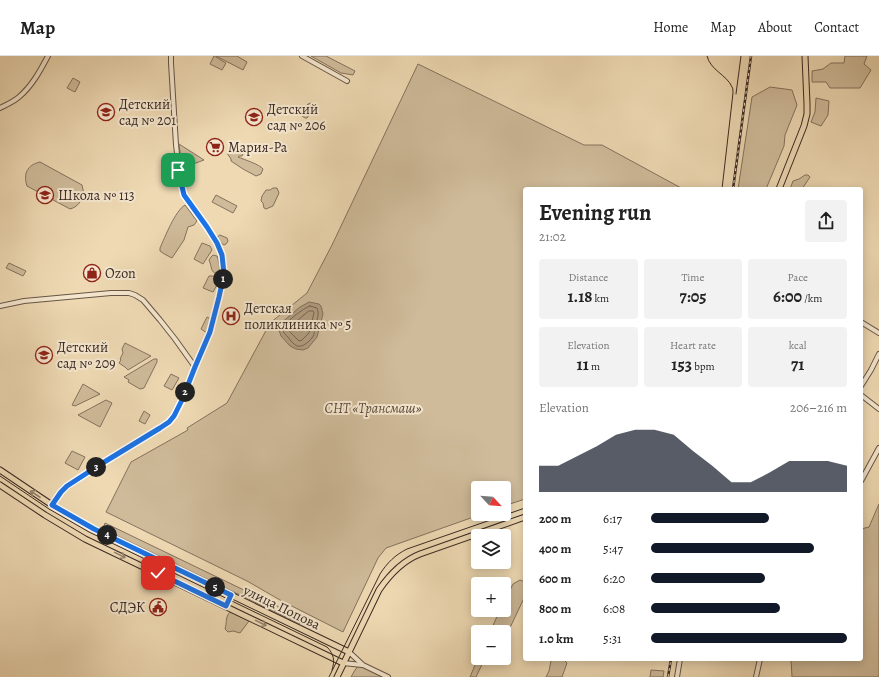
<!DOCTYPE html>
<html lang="en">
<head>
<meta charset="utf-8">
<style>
	body { margin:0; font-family:Alegreya,serif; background:#f2f2f2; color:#222; height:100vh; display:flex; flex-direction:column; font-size:15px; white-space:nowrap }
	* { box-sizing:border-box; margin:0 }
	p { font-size:13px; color:#767676 }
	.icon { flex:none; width:22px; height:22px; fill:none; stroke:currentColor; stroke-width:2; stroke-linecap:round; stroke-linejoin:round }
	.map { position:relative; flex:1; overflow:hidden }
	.details { position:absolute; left:523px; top:131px; width:340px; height:474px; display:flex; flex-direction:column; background:#fff; border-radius:4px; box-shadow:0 2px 10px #0003 }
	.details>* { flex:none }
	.needle { width:26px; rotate:116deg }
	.controls { position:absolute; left:471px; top:425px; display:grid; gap:8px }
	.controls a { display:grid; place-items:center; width:40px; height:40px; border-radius:4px; background:#fff; box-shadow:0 2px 10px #0003; font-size:20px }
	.pin { position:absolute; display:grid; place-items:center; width:34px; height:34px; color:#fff; margin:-17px; border-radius:8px; box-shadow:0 2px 6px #0006 }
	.km { position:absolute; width:20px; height:20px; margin:-10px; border-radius:50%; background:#222; color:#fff; font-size:11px; line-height:20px; text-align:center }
	.round { display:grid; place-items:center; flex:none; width:42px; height:42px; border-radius:4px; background:#f2f2f2 }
	.overview { display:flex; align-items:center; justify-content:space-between; height:68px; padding:0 16px }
	h1 { font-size:22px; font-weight:700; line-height:30px }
	.figures { display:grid; grid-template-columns:repeat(3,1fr); gap:6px; height:68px; padding:4px 16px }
	.figures div { display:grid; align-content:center; border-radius:4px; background:#f2f2f2; text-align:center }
	.figures b { font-size:17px; font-weight:700 }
	.figures small { font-size:11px; font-weight:400 }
	.figures p { font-size:11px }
	.chart { height:112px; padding:8px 16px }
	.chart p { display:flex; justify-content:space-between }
	.chart svg { width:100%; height:72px; margin-top:4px; fill:#111827; opacity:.7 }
	ul { padding:0 16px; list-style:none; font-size:13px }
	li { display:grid; grid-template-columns:64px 48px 1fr; align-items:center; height:30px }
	li i { height:10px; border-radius:5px; background:#111827 }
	header { display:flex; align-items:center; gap:24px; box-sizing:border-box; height:56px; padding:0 20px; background:#fff; border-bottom:1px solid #e0e0e0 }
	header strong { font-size:19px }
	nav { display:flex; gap:22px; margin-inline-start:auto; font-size:14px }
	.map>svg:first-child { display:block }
</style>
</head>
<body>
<header>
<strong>Map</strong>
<nav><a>Home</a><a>Map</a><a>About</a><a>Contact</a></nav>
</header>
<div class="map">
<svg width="879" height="621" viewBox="0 0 879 621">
	<rect width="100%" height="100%" fill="#eed9b3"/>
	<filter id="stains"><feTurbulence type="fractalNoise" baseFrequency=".005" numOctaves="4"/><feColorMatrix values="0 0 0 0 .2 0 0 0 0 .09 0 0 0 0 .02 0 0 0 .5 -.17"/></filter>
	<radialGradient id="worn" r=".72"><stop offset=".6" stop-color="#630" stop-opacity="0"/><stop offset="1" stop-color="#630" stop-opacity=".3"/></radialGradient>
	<g fill="#cfbb9a" stroke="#84725e">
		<path d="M214 0 226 7 222 14 210 8Z"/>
		<path d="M216 0H237L247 6 243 14Z"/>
		<path d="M311 0H326L355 15 353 19 341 17Z"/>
		<path d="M845 0H867L864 8 871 14 860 32H830L826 26H812V15L823 13 831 7H844Z"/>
		<path d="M418 8 584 89H602L683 133H525V443L504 450V432H478V458H482L386 492 378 502 343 576 280 544 247 525 106 456 131 406 188 374 187 372 227 347 270 267 307 237 332 189Z"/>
		<path d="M73 22 80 26 75 36 67 32Z"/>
		<path d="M770 31 792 34 797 49 785 79 784 90 766 133H738L752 41Z"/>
		<path d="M816 42 829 45 828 59 821 70 811 66 815 56Z"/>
		<path d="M311 47 313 49 312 55 307 62H305L302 60V56L308 48Z"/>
		<path d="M179 88 204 104 182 112Z"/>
		<path d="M235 94 243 98 242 100H239L238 101C245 104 259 108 263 113L261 118 256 120 243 113 231 105V103L227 97 230 95Z"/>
		<path d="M40 106 82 129 84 138C81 145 78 151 70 153L27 130C23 118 27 109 40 106Z"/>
		<path d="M805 119H808L810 121 802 133H790L793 125 799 123Z"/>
		<path d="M273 132H277L279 137 273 150 266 153 264 152 263 147 261 145 262 140 266 134H270Z"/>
		<path d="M216 139 237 150 233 157 212 146Z"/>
		<path d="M185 149 197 165 194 169 188 171 184 184 172 202C168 200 164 198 160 195V192C165 181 175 155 185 149Z"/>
		<path d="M220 179 227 182 228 185 226 188 224 189 221 187 217 181Z"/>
		<path d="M202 187 210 190 212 194 203 208 194 203Z"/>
		<path d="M213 199 217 200C219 206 221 213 218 218 210 217 212 210 209 204L211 201Z"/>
		<path d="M9 207 26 215 23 220 6 212Z"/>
		<path d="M209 220H213L217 223V229L213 236 203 232Z"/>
		<path d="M207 261 211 263 207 277 201 273Z"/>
		<path d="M125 287 151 300 128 314 125 311 119 307 121 304 120 303 123 297 122 293Z"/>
		<path d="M154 303H157V306L144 332 140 333 128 326 129 324 124 321Z"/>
		<path d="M171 318 179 322 172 334 164 330Z"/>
		<path d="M83 328 100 338 75 350 72 349Z"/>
		<path d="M106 344 112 347 100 371 78 359Z"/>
		<path d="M144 355 150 359 145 368 139 365Z"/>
		<path d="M72 395 85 401 78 414 65 407Z"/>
		<path d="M879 448V621H792L791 603H861V473L869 471Z"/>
		<path d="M105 467 306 564V569L298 567 103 473Z"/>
		<path d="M520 524 525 526V540L507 578H504V576H490L500 554H504V546L513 528Z"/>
		<path d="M230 556 249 565 240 577 233 575 228 576 225 573C227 567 225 561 230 556Z"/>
		<path d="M478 602H485L476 621H470Z"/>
		<path d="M552 603H563L567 607 562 621H546L549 615 551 605Z"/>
		<path d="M359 609 383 621H351L355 614Z"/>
		<path d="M651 614 664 615 663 621H650Z"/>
	</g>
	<path fill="#b19e82" stroke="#81705c" d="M309 246 319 248 321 250 323 258 317 281 308 292 303 294 296 293 290 290 281 280 279 274 280 268 300 251Z"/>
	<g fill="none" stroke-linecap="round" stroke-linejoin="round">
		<g stroke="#766452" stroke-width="1">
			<path d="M310 250 317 252C320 259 316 265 315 273 314 273 314 278 314 279 311 284 303 292 297 290 293 288 290 284 288 281 286 279 283 277 283 274 283 267 304 252 310 250Z"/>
			<path d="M309 255H313L314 257 309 277 302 284 299 285 289 275 288 273Z"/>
		</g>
		<g stroke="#675646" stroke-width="6">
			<g id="minor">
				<path d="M302 0 347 25"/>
				<path d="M0 52C6 49 13 46 19 41 32 30 40 15 48 0"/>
				<path d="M0 250 24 245 111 237H129L135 239 143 244 160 264 175 283 195 311"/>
				<path d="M861 266 879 277"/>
				<path d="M861 330 871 314 879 298"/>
				<path d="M861 339 879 353"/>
				<path d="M861 425 879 392"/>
				<path d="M52 449 61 436 67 431 101 408 160 372 169 366 174 359 182 344 195 311 210 276 219 241 223 218 222 199 217 187 207 171 184 139 179 114 176 89 171 7V0"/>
				<path d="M349 596 363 609 388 621"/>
				<path d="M343 607 362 609"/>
				<path d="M677 621 680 603"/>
				<path d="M756 621 760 603"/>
			</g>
		</g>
		<g stroke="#3a2a22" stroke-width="7">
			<g id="major">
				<path d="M779 133 804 70 807 58V48L805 0"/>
				<path d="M0 414 52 449 94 473 349 596"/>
				<path d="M0 429 45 459 85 483 343 607"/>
				<path d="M226 550 231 539"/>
				<path d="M337 621 379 534C390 518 402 505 420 498L525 461"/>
			</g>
		</g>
		<use href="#minor" stroke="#f4e6ce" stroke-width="4"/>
		<use href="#major" stroke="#eed9b3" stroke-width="5"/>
		<g stroke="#3a2a22" stroke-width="1">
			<path d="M707 0C710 14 727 19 732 31 733 32 733 36 733 37L722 133"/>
			<path d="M736 38 741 0"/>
			<path d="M0 420 49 453 89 476 327 591C334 598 335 605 332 614"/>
			<path d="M329 621 380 518C387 507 395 499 407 493L525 452"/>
		</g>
		<g stroke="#3a2a22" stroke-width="2.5">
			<g id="rail">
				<path d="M733 133 751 0"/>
				<path d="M668 621 671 603"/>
			</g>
		</g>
		<use href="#rail" stroke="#f4e6ce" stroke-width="1" stroke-dasharray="3" stroke-linecap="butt"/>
	</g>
	<defs><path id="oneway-shaft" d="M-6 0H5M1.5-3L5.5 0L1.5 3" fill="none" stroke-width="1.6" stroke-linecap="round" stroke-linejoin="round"/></defs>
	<g stroke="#94826a">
		<use href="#oneway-shaft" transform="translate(35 438) rotate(-147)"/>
		<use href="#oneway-shaft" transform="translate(120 499) rotate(26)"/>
		<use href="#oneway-shaft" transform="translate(261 567) rotate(26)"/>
	</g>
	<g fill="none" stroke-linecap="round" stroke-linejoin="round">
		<g stroke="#fff" stroke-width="8">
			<path id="route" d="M158 517 226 550 231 539 94 473 52 449 61 436 67 430 101 408 160 372 169 366 174 360 182 344 195 311 210 276 219 241 224 218 222 199 217 187 207 171 184 139 178 114"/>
		</g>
		<use href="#route" stroke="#1a73e8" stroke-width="5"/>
	</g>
	<defs>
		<g id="school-ring" transform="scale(0.9)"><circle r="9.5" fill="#f4e6ce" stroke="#8f2418" stroke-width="1.5"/><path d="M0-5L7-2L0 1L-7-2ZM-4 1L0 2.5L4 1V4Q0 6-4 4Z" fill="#8f2418"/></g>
		<g id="supermarket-ring" transform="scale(0.9)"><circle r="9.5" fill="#f4e6ce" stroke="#8f2418" stroke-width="1.5"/><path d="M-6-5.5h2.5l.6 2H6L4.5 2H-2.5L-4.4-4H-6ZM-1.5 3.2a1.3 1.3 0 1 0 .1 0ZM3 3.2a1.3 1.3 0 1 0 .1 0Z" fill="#8f2418"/></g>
		<g id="shop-ring" transform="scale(0.9)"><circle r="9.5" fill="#f4e6ce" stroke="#8f2418" stroke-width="1.5"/><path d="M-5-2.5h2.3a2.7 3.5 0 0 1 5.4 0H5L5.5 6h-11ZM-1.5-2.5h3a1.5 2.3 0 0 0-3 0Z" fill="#8f2418"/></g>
		<g id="hospital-ring" transform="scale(0.9)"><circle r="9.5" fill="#f4e6ce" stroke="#8f2418" stroke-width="1.5"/><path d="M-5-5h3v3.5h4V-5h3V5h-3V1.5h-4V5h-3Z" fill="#8f2418"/></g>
		<g id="civic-ring" transform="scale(0.9)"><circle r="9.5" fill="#f4e6ce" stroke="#8f2418" stroke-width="1.5"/><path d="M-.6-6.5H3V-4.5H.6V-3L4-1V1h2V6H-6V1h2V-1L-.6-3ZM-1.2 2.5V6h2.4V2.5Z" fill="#8f2418"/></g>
	</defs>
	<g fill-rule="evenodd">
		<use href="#school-ring" x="106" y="56"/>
		<use href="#school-ring" x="254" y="61"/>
		<use href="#supermarket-ring" x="215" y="91"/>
		<use href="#school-ring" x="45" y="139"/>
		<use href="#shop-ring" x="92" y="217"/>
		<use href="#hospital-ring" x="231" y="260"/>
		<use href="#school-ring" x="44" y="299"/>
		<use href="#civic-ring" x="158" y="551"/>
	</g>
	<g text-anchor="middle" stroke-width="4" stroke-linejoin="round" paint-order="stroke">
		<g font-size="14" fill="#3a2a22" stroke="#f4e6ce" text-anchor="start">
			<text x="119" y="53">Детский<tspan x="119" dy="16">сад № 201</tspan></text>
			<text x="267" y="58">Детский<tspan x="267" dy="16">сад № 206</tspan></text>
			<text x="228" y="96">Мария-Ра</text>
			<text x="58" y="144">Школа № 113</text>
			<text x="105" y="222">Ozon</text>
			<text x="244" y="257">Детская<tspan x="244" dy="16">поликлиника № 5</tspan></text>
			<text x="57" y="296">Детский<tspan x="57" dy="16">сад № 209</tspan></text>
			<text x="145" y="556" text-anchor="end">СДЭК</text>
		</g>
		<g font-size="14" font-style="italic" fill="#58473a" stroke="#f4e6ce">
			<text x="373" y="357">СНТ «Трансмаш»</text>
		</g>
		<g font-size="14" fill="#3a2a22" stroke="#f4e6ce">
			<text transform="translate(282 551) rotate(26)" y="5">улица Попова</text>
		</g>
	</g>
	<rect width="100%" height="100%" filter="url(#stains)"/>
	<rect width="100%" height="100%" fill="url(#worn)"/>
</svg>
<div class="controls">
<a><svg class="needle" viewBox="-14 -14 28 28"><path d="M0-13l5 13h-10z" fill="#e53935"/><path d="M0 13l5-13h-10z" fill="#767676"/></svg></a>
<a><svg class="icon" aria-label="layers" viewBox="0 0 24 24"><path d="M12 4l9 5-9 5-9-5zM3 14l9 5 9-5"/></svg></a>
<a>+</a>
<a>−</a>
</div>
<div class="pin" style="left:178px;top:114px;background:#1e9e55"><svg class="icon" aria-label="arrive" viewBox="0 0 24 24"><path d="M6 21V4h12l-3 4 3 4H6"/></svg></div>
<div class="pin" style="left:158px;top:517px;background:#d93025"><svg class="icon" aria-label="check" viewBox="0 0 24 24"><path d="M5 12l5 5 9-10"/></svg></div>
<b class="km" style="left:223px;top:223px">1</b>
<b class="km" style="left:185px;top:336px">2</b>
<b class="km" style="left:96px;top:411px">3</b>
<b class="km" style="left:107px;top:479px">4</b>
<b class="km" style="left:215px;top:531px">5</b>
<section class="details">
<div class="overview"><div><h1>Evening run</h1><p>21:02</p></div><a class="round"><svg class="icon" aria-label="share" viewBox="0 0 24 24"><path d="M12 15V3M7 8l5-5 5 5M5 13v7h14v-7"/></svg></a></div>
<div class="figures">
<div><p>Distance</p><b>1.18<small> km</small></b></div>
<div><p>Time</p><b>7:05</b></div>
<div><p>Pace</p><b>6:00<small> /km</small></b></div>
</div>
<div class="figures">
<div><p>Elevation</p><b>11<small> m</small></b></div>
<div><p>Heart rate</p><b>153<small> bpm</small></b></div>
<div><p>kcal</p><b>71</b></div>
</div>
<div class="chart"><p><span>Elevation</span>206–216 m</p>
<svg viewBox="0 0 160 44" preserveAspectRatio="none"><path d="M0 44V28L10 28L20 22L30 16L40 9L50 6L60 6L70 9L80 19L90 28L100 38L110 38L120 32L130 25L140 25L150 25L160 28V44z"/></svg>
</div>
<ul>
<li><b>200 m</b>6:17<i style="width:60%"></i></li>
<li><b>400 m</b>5:47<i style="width:83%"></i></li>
<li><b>600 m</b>6:20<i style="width:58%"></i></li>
<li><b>800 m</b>6:08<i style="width:66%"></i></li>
<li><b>1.0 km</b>5:31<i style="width:100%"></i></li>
</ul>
</section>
</div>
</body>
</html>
